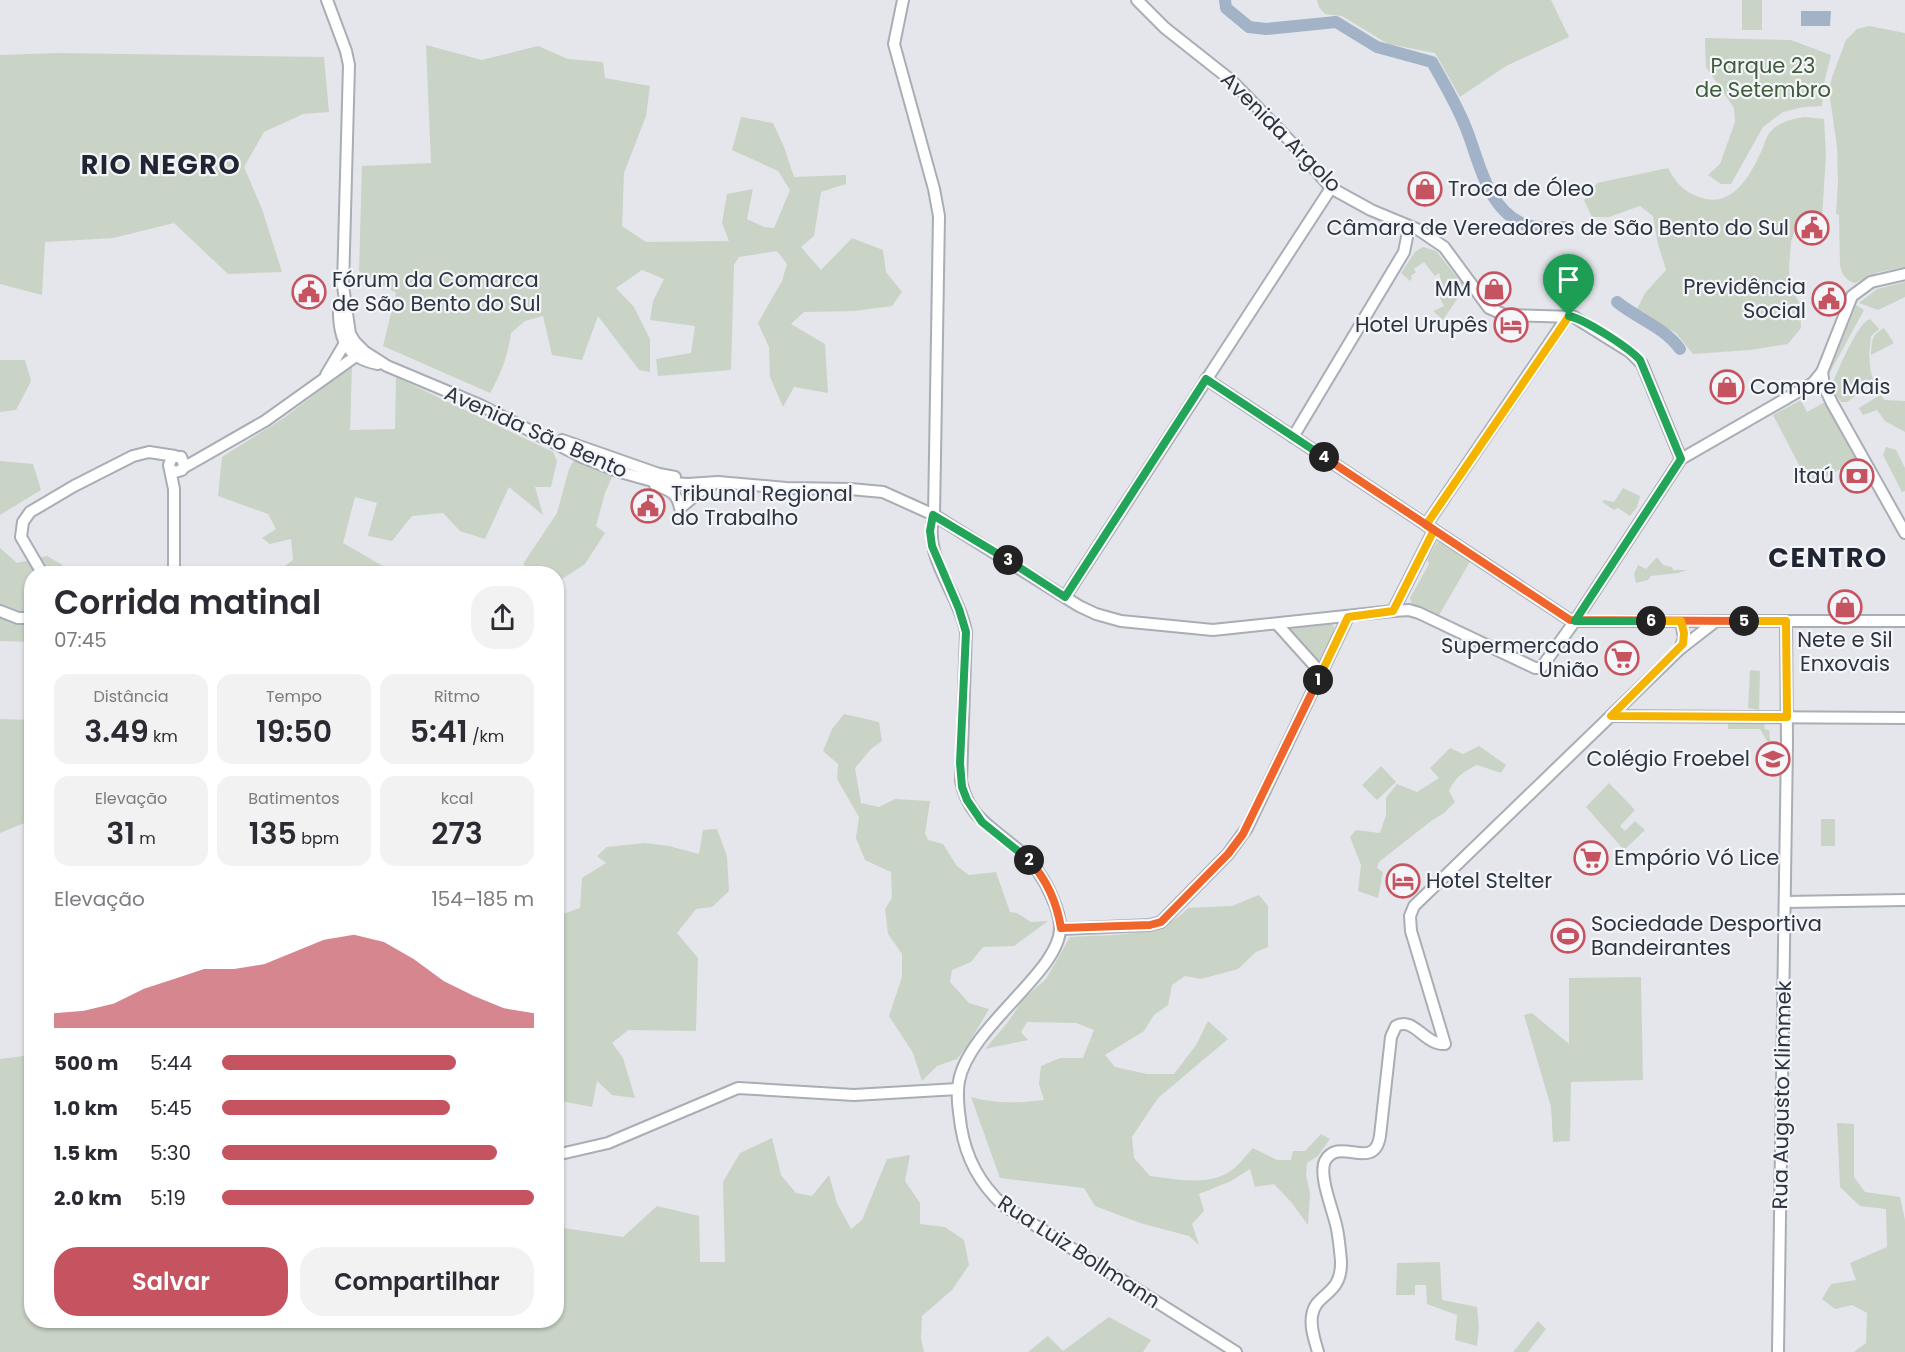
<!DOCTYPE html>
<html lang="pt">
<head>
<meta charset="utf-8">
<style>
	body { margin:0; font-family:Poppins,sans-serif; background:#f2f2f3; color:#2b2b33; height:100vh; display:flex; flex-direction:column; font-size:22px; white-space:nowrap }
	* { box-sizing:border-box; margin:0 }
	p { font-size:20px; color:#7c7c81 }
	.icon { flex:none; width:33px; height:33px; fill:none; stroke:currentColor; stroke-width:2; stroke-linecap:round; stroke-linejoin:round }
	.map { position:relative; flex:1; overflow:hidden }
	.side { position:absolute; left:24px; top:566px; width:540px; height:762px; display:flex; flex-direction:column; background:#fff; border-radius:24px; box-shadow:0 2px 4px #0004 }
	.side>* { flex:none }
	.pin { position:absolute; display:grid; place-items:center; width:51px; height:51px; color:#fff; margin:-62px -26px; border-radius:50% 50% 50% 0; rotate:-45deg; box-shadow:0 0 6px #0007 }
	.pin .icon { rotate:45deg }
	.km { position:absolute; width:30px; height:30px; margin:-15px; border-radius:50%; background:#222; color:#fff; font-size:16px; line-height:30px; text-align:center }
	.round { display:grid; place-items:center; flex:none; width:63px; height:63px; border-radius:24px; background:#f2f2f3 }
	.head { display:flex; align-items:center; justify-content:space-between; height:102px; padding:0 30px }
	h1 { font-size:33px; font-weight:600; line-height:45px }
	.figures { display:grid; grid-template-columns:repeat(3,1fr); gap:9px; height:102px; padding:6px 30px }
	.figures div { display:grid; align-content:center; border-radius:15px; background:#f2f2f3; text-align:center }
	.figures b { font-size:30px; font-weight:600 }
	.figures small { font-size:16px; font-weight:400 }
	.figures p { font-size:16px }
	.chart { height:168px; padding:12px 30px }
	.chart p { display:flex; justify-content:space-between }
	.chart svg { width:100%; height:108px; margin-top:6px; fill:#c55460; opacity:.7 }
	.cta { display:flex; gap:12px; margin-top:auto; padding:12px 30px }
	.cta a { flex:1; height:69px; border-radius:24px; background:#c55460; color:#fff; font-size:24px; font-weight:600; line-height:69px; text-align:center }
	.cta a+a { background:#f2f2f3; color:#2b2b33 }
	ul { padding:0 30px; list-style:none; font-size:20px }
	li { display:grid; grid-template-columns:96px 72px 1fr; align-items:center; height:45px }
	li i { height:15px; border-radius:8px; background:#c55460 }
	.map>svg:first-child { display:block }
</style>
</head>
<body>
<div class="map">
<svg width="1905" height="1352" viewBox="0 0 1905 1352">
	<rect width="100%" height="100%" fill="#e4e6eb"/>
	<g fill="#c9d4c6">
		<path d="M1317 0H1551L1569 37 1506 66 1460 97 1435 53 1388 44 1342 16 1325 14 1319 7Z"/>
		<rect x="1742" y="0" width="20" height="30"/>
		<path d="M1869 26 1905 33V267L1879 272 1855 283C1846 281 1842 274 1840 266L1839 215 1836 214 1838 184 1837 147 1829 91 1832 77 1846 40 1857 29Z"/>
		<path d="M1705 38 1791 40 1831 55 1825 79 1822 106 1804 107 1783 112 1763 127 1731 184H1721L1708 175 1720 164 1735 122 1734 108 1706 67Z"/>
		<path d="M426 45 482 60 538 46 568 59 603 62 605 78 650 86 646 116 624 173 622 226 646 242 729 241 722 223 727 194 753 189 747 219 764 227 774 228 790 190 778 171 732 150 741 117 773 123 784 147 794 177 846 175V184L821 192 814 236 801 247 821 270 852 238 883 250 886 272 902 292 892 306 854 311 804 312 791 324 825 344 828 393 794 387 783 407 770 377 769 347 758 323 782 281 787 264 777 251 739 257 734 265 731 370 658 376 656 359 691 353 695 326 650 320 653 301 664 279 642 270 616 288 634 307 650 339V372L639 370 598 316 582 360 552 355 543 316 525 321 511 333C508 355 501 374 490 393L383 346 396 293 359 271 362 166 431 163Z"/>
		<path d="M58 53 324 57 329 112 303 114 264 132 244 167 262 209 282 272 228 274 174 223 113 238 45 242 42 295 0 284V55Z"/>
		<path d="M1805 117 1824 119 1826 154 1822 219 1799 218 1791 242 1789 267 1790 286 1800 304 1801 328 1788 344 1750 350 1693 354 1676 333 1636 311 1645 293 1666 270 1658 244 1653 216 1640 206 1609 217H1592L1584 200 1597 183 1668 168C1677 185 1686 194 1706 199 1734 205 1751 174 1761 152 1764 146 1766 136 1771 131 1781 121 1792 119 1805 117Z"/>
		<path d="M1423 247 1436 251 1465 287 1443 320 1433 311 1444 306 1439 296 1444 293 1439 273 1435 276 1424 262 1414 269 1416 272 1411 276 1412 278 1410 281 1401 273 1415 252Z"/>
		<path d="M1905 282V297L1878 310 1859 303 1877 289Z"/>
		<path d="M1856 305 1864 310 1828 376Z"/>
		<path d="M1870 319 1879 329 1871 336C1869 352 1868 366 1874 382L1847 402H1841L1833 391 1832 384C1838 371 1857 323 1870 319Z"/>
		<path d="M1884 328 1894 343 1871 355C1872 341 1871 335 1884 328Z"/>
		<path d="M0 360H25L31 381 16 410 0 412Z"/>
		<path d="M352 366 350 430 395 429 396 377 553 452 557 461 551 487H535L543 515 509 487 485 539 460 531 443 513 412 516 392 541 368 536 377 503 355 497 343 543 383 566 389 573H283V567L293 560 291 539 270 544 262 538 276 529 268 514 218 496 222 457 284 418Z"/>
		<path d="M1880 395 1885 400 1905 401V432L1885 421 1877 410 1863 415 1859 408Z"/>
		<path d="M1801 400 1807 412 1825 402 1856 460 1810 486 1773 415Z"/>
		<path d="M1886 447 1896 450 1905 468V491L1902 492 1883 455Z"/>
		<path d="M575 458 613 475 605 493 596 526 605 533 585 564 557 582 556 573H535L523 564 557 513 569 469Z"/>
		<path d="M0 461 33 464 41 490 0 515Z"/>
		<path d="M1623 488 1640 496 1637 507 1630 516 1618 508 1614 510 1602 502 1604 500 1614 502Z"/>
		<path d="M1442 541 1471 560 1438 617 1412 604 1410 598 1429 564 1427 560 1437 542Z"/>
		<path d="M0 548 17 563 47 556 61 564 68 573H32L31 642 0 641Z"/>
		<path d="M1657 557 1663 565 1672 567 1673 570H1687L1678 573 1651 576 1648 580 1636 583 1634 574 1638 565 1646 569Z"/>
		<path d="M1330 624 1334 626V632L1321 660 1317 662 1290 633V629L1293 627Z"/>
		<path d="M1750 670 1760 671 1759 710 1748 708Z"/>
		<path d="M844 714 879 722 882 741 871 749 855 768 861 803 879 807 895 799 930 801 925 833 928 840 943 844 957 866 969 875 996 872 1010 912 1017 913 1031 922 1048 921 1014 946 983 947 971 962 952 970 950 982 969 1003 989 1009 968 1045 957 1059 937 1066 922 1081 913 1053 889 1016 902 977V954L888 934 885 909 892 898 891 872 865 860 856 838 859 817 837 779 838 764 823 751 832 729Z"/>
		<path d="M0 719 32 720 31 823 27 822 0 833Z"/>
		<path d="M1728 722 1764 723 1765 729 1769 730 1770 741H1767L1760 729H1728Z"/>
		<path d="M1479 746 1506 765 1501 773 1477 765C1464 771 1455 777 1449 791L1455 802 1444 813 1431 821 1379 862 1377 868 1383 872 1378 898 1358 891 1361 865 1350 837 1356 830 1380 833 1386 815V798L1397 784 1417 792 1439 778 1430 768 1450 748 1463 754Z"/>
		<path d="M1381 766 1396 782 1377 800 1362 785Z"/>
		<path d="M1609 783 1635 810 1620 826 1625 831 1635 821 1645 830 1624 850 1586 807Z"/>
		<rect x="1821" y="819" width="14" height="27"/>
		<path d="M717 829 727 856 729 891 712 907 696 909 677 933 698 958 696 1031 628 1030 612 1043 623 1058 635 1098 612 1095 597 1081 592 1107 561 1101 556 1093 557 916 580 908 582 878 606 863 597 856 607 847 645 843 669 846 699 854 703 830Z"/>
		<path d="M1259 895 1268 906V947L1256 952 1238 969 1201 979 1185 976 1172 985 1168 1005 1154 1015 1144 1031 1105 1055 1115 1067 1147 1074H1174L1196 1045 1208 1021 1228 1039 1158 1098 1132 1137 1134 1158 1150 1176C1173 1179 1208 1186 1229 1172 1238 1167 1245 1156 1253 1148L1277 1160H1291L1293 1151H1305L1321 1134 1330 1139 1318 1156 1307 1163 1306 1175 1310 1193 1308 1225 1291 1202 1274 1184 1255 1187 1250 1169 1231 1181 1199 1194 1204 1211 1192 1224 1199 1245 1189 1236 1140 1223 1095 1206 1084 1188 1000 1178 971 1097C996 1104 1018 1103 1044 1100L1039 1084 1041 1066 1060 1058H1083L1094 1030 1076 1023 1027 1022 1021 1032 1028 1040 985 1049 1008 1022 1023 999 1046 979 1070 937C1109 934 1160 939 1188 908L1232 906Z"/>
		<path d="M1641 977 1643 1080 1571 1082 1570 1141 1553 1142 1551 1107 1524 1015 1532 1013 1569 1044V978Z"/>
		<path d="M31 1055 32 1320H556L557 1227 623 1237 657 1206 699 1216 700 1262H725L723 1182 740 1153 772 1138 781 1175 796 1193 812 1196 829 1175 837 1203 851 1229 862 1220 887 1159 910 1155 905 1181 920 1203V1224L945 1227 964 1240 969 1265 952 1290 922 1316 921 1339 924 1352H0V1059Z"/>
		<path d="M1837 1123 1854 1124V1177L1865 1192 1900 1197 1905 1220V1352H1854L1866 1343 1867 1313 1852 1305 1835 1309 1822 1299 1831 1284 1856 1280 1850 1263 1887 1247 1886 1209 1860 1206 1840 1187Z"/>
		<path d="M1440 1262 1442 1300 1477 1307 1479 1327 1477 1346 1455 1340 1457 1315 1427 1304 1426 1285H1415V1295H1396L1397 1263Z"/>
		<path d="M1109 1317 1151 1340 1143 1352H1028L1048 1336 1063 1351Z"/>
		<path d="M1538 1321 1546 1329 1528 1352H1513Z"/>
	</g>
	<path fill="#a2b3c8" d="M1801 11H1831L1830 26H1801Z"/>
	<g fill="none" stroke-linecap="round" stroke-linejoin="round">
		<g stroke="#a2b3c8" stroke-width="12">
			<path d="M1225 0 1226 8 1249 27 1266 29 1336 22 1377 47 1432 62C1444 83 1457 105 1466 128 1479 160 1486 206 1521 223 1534 229 1553 227 1567 227"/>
			<path d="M1617 302C1638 319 1664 327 1680 349"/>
		</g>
		<g stroke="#a9adb5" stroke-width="14">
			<g id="secondary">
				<path d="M327 0 346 51 349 65 343 286 350 334 355 342 365 352 387 366 480 405 582 457 620 472 656 482 688 484 718 482 786 488 850 489 883 492 934 515 1079 606 1096 614 1121 621 1213 630 1393 611 1409 610 1419 613 1535 668H1541L1575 621 1681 459 1813 383 1822 372 1852 296 1871 282 1905 274"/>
				<path d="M903 0 894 44 934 189 939 216 934 515C922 558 959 592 966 632L961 781C968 817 992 827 1017 849 1033 862 1044 878 1052 897 1056 906 1060 917 1060 927 1062 970 969 1027 959 1081 956 1096 959 1112 961 1127 966 1158 980 1184 1003 1205L1236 1352"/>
				<path d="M1137 0 1165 28 1232 81 1292 143 1331 188 1371 210 1419 230 1444 247 1489 308 1505 315 1574 317 1630 352 1642 364 1681 459"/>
				<path d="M339 305C338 335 344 358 378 364"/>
				<path d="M1822 372 1824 386 1832 403 1905 533"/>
				<path d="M326 375 345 343 349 342"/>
				<path d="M1206 379 1570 620 1575 621H1905"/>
				<path d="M1293 437 1404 252 1408 232 1406 225"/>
				<path d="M562 440 659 474 675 477"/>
				<path d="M183 468 265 421 356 356 358 346"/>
				<path d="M170 469 175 472 182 470 184 464 181 457H172L169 465 174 489V573"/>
				<path d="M655 485C669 490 677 492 680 508L702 490 715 483"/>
				<path d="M1426 525 1568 316"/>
				<path d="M42 573 21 537 23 522 30 512 74 486 133 456 149 452 175 456"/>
				<path d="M1065 597 1331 188"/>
				<path d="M0 611 18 618H32"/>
				<path d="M1393 611 1434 530"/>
				<path d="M1277 624 1321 673"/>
				<path d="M1680 649 1684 638 1681 621"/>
				<path d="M1611 716 1905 718"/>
				<path d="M1785 902 1905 900"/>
				<path d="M1061 929 1150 925 1161 922 1228 854 1247 828 1348 617"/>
				<path d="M556 1155 608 1143 738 1088 854 1095 958 1089"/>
				<path d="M1318 1352C1315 1341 1310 1328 1312 1316 1315 1292 1342 1297 1341 1261 1340 1250 1339 1239 1337 1229 1334 1212 1318 1176 1325 1161 1339 1135 1374 1173 1380 1136L1391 1037 1396 1026C1414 1016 1424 1045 1445 1044L1411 931 1410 916 1414 906 1680 649 1716 621"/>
				<path d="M1778 1352 1787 744 1786 621"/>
			</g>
		</g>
		<use href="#secondary" stroke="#fff" stroke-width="10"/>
	</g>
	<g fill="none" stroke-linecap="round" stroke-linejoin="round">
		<g stroke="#fff" stroke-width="12">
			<path id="split-1" d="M1318 680 1348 617 1393 611 1434 530 1426 525 1569 316"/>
		</g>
		<g stroke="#fff" stroke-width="12">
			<path id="split-2" d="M1029 860C1046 879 1057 903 1061 928L1150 925 1161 922 1228 854 1243 834 1318 680"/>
		</g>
		<g stroke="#fff" stroke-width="12">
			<path id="split-3" d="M1008 560 933 515 930 531 932 546 959 609 966 632 960 763 962 787 967 800 982 822 1029 860"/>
		</g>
		<g stroke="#fff" stroke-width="12">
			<path id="split-4" d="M1008 560 1065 597 1206 379 1324 457"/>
		</g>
		<g stroke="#fff" stroke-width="12">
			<path id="split-5" d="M1324 457 1570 620 1744 621"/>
		</g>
		<g stroke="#fff" stroke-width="12">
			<path id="split-6" d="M1651 621H1681L1684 633 1683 644 1611 716 1787 717 1786 621H1744"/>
		</g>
		<g stroke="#fff" stroke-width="12">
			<path id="split-7" d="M1569 316C1586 320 1628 347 1640 360L1681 459 1575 621H1651"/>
		</g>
		<use href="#split-1" stroke="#f5b400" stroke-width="8"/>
		<use href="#split-2" stroke="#f0652b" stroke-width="8"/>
		<use href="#split-3" stroke="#22a559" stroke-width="8"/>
		<use href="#split-4" stroke="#22a559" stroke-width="8"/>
		<use href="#split-5" stroke="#f0652b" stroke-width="8"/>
		<use href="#split-6" stroke="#f5b400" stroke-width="8"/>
		<use href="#split-7" stroke="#22a559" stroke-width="8"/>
	</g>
	<defs>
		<g id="shop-ring" transform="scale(1.725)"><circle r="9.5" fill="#f4f5f8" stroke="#c55460" stroke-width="1.5"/><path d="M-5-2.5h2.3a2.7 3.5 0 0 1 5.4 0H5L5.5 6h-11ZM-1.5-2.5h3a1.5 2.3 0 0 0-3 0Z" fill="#c55460"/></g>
		<g id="civic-ring" transform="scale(1.725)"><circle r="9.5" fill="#f4f5f8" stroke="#c55460" stroke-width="1.5"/><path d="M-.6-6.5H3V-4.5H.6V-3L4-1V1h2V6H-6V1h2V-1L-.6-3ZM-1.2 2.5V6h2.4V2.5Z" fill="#c55460"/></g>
		<g id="hotel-ring" transform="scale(1.725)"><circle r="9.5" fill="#f4f5f8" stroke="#c55460" stroke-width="1.5"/><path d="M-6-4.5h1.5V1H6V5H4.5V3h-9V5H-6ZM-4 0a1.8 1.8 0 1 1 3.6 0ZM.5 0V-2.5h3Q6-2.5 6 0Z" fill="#c55460"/></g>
		<g id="bank-ring" transform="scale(1.725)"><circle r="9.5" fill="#f4f5f8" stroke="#c55460" stroke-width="1.5"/><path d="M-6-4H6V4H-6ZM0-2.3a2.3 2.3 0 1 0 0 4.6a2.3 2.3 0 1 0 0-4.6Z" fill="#c55460"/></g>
		<g id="supermarket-ring" transform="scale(1.725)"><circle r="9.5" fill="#f4f5f8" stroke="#c55460" stroke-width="1.5"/><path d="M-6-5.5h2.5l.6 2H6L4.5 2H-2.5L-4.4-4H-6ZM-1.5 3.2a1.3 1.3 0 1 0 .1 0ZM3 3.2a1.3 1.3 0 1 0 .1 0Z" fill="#c55460"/></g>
		<g id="school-ring" transform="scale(1.725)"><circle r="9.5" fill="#f4f5f8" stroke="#c55460" stroke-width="1.5"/><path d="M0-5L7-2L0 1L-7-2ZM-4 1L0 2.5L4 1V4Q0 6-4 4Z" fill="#c55460"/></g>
		<g id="stadium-ring" transform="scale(1.725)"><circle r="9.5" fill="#f4f5f8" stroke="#c55460" stroke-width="1.5"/><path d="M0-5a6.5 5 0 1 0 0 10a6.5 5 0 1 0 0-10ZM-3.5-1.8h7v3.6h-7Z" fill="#c55460"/></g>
	</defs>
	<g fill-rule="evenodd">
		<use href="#shop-ring" x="1425" y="189"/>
		<use href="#civic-ring" x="1812" y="228"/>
		<use href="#shop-ring" x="1494" y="289"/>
		<use href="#civic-ring" x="309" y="292"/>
		<use href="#civic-ring" x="1829" y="299"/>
		<use href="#hotel-ring" x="1511" y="325"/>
		<use href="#shop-ring" x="1727" y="387"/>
		<use href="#bank-ring" x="1857" y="476"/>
		<use href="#civic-ring" x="648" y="506"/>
		<use href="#shop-ring" x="1845" y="607"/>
		<use href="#supermarket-ring" x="1622" y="658"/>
		<use href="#school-ring" x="1773" y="759"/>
		<use href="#supermarket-ring" x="1591" y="858"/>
		<use href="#hotel-ring" x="1403" y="881"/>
		<use href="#stadium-ring" x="1568" y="936"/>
	</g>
	<g text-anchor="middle" stroke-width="4.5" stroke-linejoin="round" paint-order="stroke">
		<g font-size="21" fill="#405d3b" stroke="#f4f5f8">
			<text x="1763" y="73">Parque 23<tspan x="1763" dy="24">de Setembro</tspan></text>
		</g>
		<g font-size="21" fill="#2d3442" stroke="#f4f5f8">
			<text transform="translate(1281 132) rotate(45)" y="7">Avenida Argolo</text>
			<text transform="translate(536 432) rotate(24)" y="7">Avenida São Bento</text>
			<text transform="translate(1782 1095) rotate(-89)" y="7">Rua Augusto Klimmek</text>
			<text transform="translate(1079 1252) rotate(33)" y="7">Rua Luiz Bollmann</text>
		</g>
		<g font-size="21" fill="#2d3442" stroke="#f4f5f8" text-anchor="start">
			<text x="1448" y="196">Troca de Óleo</text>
			<text x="1789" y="235" text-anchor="end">Câmara de Vereadores de São Bento do Sul</text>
			<text x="332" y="287">Fórum da Comarca<tspan x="332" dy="24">de São Bento do Sul</tspan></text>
			<text x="1806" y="294" text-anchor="end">Previdência<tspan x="1806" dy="24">Social</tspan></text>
			<text x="1471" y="296" text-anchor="end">MM</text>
			<text x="1488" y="332" text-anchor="end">Hotel Urupês</text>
			<text x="1750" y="394">Compre Mais</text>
			<text x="1834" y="483" text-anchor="end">Itaú</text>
			<text x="671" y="501">Tribunal Regional<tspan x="671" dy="24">do Trabalho</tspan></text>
			<text x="1845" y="647" text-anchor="middle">Nete e Sil<tspan x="1845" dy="24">Enxovais</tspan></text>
			<text x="1599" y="653" text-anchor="end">Supermercado<tspan x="1599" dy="24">União</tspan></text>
			<text x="1750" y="766" text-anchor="end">Colégio Froebel</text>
			<text x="1614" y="865">Empório Vó Lice</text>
			<text x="1426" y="888">Hotel Stelter</text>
			<text x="1591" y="931">Sociedade Desportiva<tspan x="1591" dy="24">Bandeirantes</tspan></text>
		</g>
		<g font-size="27" font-weight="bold" letter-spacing="1.5" fill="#1f2533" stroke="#f4f5f8">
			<text x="161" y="174">RIO NEGRO</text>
			<text x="1828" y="567">CENTRO</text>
		</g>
	</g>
</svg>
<div class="pin" style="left:1569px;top:316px;background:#1e9e55"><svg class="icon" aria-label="arrive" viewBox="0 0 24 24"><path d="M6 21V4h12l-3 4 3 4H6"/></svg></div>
<b class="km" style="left:1318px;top:680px">1</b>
<b class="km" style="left:1029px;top:860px">2</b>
<b class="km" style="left:1008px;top:560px">3</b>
<b class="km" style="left:1324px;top:457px">4</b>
<b class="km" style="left:1744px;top:621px">5</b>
<b class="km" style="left:1651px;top:621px">6</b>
<section class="side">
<div class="head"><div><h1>Corrida matinal</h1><p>07:45</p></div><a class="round"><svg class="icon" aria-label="share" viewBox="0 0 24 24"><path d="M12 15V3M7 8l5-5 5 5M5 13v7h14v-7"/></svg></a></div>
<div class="figures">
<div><p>Distância</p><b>3.49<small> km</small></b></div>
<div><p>Tempo</p><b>19:50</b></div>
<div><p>Ritmo</p><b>5:41<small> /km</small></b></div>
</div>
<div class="figures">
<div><p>Elevação</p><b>31<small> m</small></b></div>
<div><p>Batimentos</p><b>135<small> bpm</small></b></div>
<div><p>kcal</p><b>273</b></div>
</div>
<div class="chart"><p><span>Elevação</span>154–185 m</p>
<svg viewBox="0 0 160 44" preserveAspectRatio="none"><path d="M0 44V38L10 37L20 34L30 28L40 24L50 20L60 20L70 18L80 13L90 8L100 6L110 9L120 16L130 25L140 31L150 36L160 38V44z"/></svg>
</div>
<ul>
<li><b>500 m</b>5:44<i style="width:75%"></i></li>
<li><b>1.0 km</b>5:45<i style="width:73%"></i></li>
<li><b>1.5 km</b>5:30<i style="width:88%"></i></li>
<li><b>2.0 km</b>5:19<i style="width:100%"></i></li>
</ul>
<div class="cta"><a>Salvar</a><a>Compartilhar</a></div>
</section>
</div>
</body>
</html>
